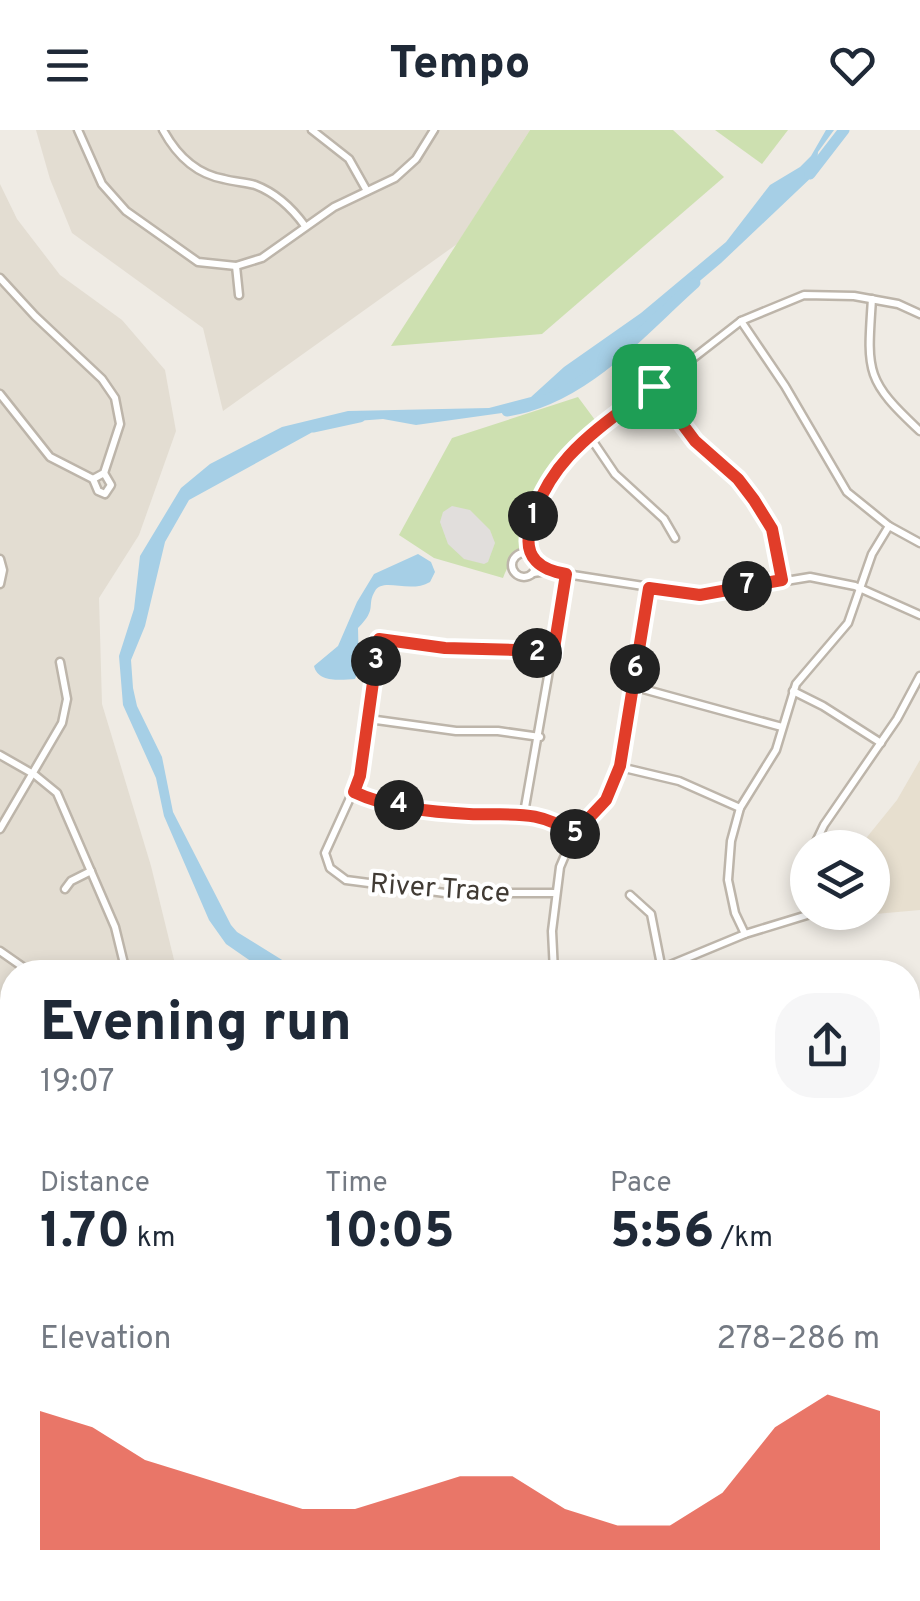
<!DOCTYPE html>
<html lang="en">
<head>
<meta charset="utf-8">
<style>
	body { margin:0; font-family:Overpass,sans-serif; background:#f6f6f7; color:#1f2937; height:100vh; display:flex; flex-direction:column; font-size:38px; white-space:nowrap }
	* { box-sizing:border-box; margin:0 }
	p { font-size:32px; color:#747a83 }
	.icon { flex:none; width:55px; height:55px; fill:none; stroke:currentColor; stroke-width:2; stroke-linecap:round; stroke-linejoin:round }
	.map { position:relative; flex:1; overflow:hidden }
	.side { position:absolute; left:0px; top:830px; width:920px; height:642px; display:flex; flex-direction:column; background:#fff; border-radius:40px 40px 0 0; box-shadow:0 5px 15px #0003 }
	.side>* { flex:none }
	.controls { position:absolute; left:790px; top:700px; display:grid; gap:20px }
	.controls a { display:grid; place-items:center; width:100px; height:100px; border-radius:50%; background:#fff; box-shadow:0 5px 15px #0003; font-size:50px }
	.pin { position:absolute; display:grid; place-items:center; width:85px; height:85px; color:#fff; margin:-42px; border-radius:20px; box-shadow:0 5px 15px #0006 }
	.km { position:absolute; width:50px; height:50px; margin:-25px; border-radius:50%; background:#222; color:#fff; font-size:28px; line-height:50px; text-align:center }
	.round { display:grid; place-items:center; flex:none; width:105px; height:105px; border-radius:40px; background:#f6f6f7 }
	.overview { display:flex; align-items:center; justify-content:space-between; height:170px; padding:0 40px }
	h1 { font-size:55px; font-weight:800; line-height:75px }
	.metrics { display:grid; grid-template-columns:repeat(3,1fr); gap:15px; height:170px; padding:10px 40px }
	.metrics div { display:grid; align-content:center }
	.metrics b { font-size:50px; font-weight:800 }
	.metrics small { font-size:28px; font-weight:400 }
	.metrics p { font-size:28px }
	.chart { height:280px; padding:20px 40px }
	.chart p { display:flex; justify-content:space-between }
	.chart svg { width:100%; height:180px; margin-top:10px; fill:#e13d29; opacity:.7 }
	header { display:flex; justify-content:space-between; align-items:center; height:130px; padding:0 40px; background:#fff; font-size:45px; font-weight:800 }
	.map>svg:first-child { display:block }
</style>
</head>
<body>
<header><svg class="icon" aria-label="menu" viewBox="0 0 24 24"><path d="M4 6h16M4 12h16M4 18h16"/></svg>Tempo<svg class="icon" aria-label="heart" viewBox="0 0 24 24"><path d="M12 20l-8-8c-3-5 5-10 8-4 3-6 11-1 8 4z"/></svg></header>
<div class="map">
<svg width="920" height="1471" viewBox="0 0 920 1471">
	<rect width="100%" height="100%" fill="#efebe4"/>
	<g fill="#e3ddd2">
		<path d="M36 0H530L457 114 223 281 203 198 72 103 50 49Z"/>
		<path d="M0 54 17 89 60 145 122 190 165 240 176 301 139 405 99 468 102 574 151 736 177 842H12V1460H120L108 1471H0Z"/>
		<path d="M908 1358 920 1360V1410L908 1429Z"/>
		<path d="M425 1460H673L667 1471H433Z"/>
		<path d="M696 1460H888L881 1471H691Z"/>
	</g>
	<path fill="#e7dfcf" d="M920 630V780L842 787 840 783 872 782V718L859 717 897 670Z"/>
	<g fill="#cde0b0">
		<path d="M530 0H673L724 47 542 204 391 216Z"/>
		<path d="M715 0H788L762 34Z"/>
		<path d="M578 267 598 294C574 314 548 336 536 367 531 382 529 398 522 413 516 426 508 434 503 448L434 428 399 405 452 308Z"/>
	</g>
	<path fill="#e1dedc" d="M452 376 470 380 490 400 495 413 488 432 484 434 464 429 448 414 440 392 443 382Z"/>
	<g fill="#a6cfe6">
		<path d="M826 0H834L818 22 816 43 721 133 604 232 544 272 502 283 416 295 383 289 329 293 189 370 165 412 145 496 131 530 133 558 137 576 162 627 173 682 231 795 237 802 287 833 294 842H270L258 836 226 814 209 790 164 686 156 648 123 575 119 526 134 479 140 426 181 358 210 334 282 297 348 281 489 278 531 267 564 237 641 183 726 112 770 55 800 37 811 26Z"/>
		<path d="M418 424 431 432 435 442 430 452C410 464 383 447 375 461 366 476 378 478 358 498L359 540 355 549C341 550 318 553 314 536L338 516 357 472 374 444Z"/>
	</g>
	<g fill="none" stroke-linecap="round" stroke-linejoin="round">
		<g stroke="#a6cfe6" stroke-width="11">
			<path d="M810 44 844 0"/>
			<path d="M507 281C583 270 640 202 695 153"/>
			<path d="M314 297 360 287"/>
		</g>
		<g stroke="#bdb5aa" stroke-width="11">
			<g id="minor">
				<path d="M78 0 102 54 126 81 198 132 236 136 262 128 334 77 395 48 416 29 434 0"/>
				<path d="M163 0C176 24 196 44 224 49 235 52 245 52 255 55 276 63 292 78 305 96"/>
				<path d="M312 0 349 29 367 61"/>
				<path d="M236 136 239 165"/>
				<path d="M0 148 35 186 102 249 115 268 120 294 104 343 93 349 50 327 0 264"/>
				<path d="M872 169C867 242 865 250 920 301"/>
				<path d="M741 191 785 256 847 362 889 396 920 413"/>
				<path d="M654 256 695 311 737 349 754 370 772 399 782 450"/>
				<path d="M590 307 615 344 664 389 675 408"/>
				<path d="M93 349 98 361 105 364 111 355 104 343"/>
				<circle cx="524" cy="435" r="12"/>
				<path d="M530 425C524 389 543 356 565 328L741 191 804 165 854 166 898 174 920 184"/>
				<path d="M0 429 3 440 0 454"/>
				<path d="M533 443 547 441 701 465 810 447 855 456 920 485"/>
				<path d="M553 525 515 520 445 518 379 509 360 646 325 723 330 738 346 750 445 763H554"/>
				<path d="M632 556 782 597"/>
				<path d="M793 561 823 576 881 613"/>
				<path d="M369 589 456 601H498L540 607"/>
				<path d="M0 625 35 645 57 663 115 797 126 842"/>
				<path d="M620 637 679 651 740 678"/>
				<path d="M354 662C387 678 432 682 469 684 511 686 537 677 574 704"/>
				<path d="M524 683 566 444"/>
				<path d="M0 699 62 593 67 569 60 532"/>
				<path d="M813 718 824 695 897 589 920 546"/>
				<path d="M65 759 71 751 91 741"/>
				<path d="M630 765 651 784 662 840"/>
				<path d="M745 804 735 783 728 750 731 711 740 678 776 620 796 554 848 493 872 424 889 396"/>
				<path d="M0 821 30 842"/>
				<path d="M554 842 552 801 560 737 574 704 606 670 620 637 649 458"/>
				<path d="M653 842 745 804 817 782"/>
				<path d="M0 944 12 963"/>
				<path d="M908 946 920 941"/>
				<path d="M0 981 12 974"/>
				<path d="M908 1042 920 1046"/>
				<path d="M0 1092 12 1109"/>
				<path d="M908 1105 920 1080"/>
				<path d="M0 1198 12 1206"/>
				<path d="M0 1270 12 1261"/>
				<path d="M0 1360 12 1356"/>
				<path d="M0 1429 12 1426"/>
			</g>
		</g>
		<g stroke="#bdb5aa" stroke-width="12">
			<g id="tertiary">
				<path d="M908 1179 920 1165"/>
				<path d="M908 1228 920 1208"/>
				<path d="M674 1471 681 1460"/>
				<path d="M689 1471 695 1460"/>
			</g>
		</g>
		<use href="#minor" stroke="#fff" stroke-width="6"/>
		<use href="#tertiary" stroke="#fff" stroke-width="8"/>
	</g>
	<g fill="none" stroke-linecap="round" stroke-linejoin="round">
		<g stroke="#fff" stroke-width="20">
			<path id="route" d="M654 256 695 311 738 349 754 370 772 399 782 450 700 465 649 458 620 636 606 670 574 704C537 678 512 686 469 684 433 682 387 678 354 662L360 646 379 509 445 518 515 520 553 525 566 444C541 440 523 428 530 399 547 328 600 298 654 256Z"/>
		</g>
		<use href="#route" stroke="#e13d29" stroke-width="12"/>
	</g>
	<g text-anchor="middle" stroke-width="8" stroke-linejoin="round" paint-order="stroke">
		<g font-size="28" fill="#413b34" stroke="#fff">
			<text transform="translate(440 757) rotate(4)" y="10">River Trace</text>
		</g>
	</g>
</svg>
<div class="controls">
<a><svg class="icon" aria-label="layers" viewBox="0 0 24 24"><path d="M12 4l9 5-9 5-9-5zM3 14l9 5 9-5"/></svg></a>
</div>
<div class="pin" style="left:654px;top:256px;background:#1e9e55"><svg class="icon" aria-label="arrive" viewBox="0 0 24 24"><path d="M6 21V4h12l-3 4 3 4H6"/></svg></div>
<b class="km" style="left:533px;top:386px">1</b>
<b class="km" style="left:537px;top:523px">2</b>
<b class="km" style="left:376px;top:531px">3</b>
<b class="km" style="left:399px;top:675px">4</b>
<b class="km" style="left:575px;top:704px">5</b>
<b class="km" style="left:635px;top:539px">6</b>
<b class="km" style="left:747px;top:456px">7</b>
<section class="side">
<div class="overview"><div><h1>Evening run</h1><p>19:07</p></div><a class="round"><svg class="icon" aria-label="share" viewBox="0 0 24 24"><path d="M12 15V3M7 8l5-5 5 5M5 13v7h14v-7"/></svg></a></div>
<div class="metrics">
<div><p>Distance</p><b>1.70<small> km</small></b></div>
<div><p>Time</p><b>10:05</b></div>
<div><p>Pace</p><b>5:56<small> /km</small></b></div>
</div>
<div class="chart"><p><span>Elevation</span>278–286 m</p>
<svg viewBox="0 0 160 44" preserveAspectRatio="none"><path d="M0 44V10L10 14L20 22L30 26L40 30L50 34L60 34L70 30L80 26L90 26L100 34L110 38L120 38L130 30L140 14L150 6L160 10V44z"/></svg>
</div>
</section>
</div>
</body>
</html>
